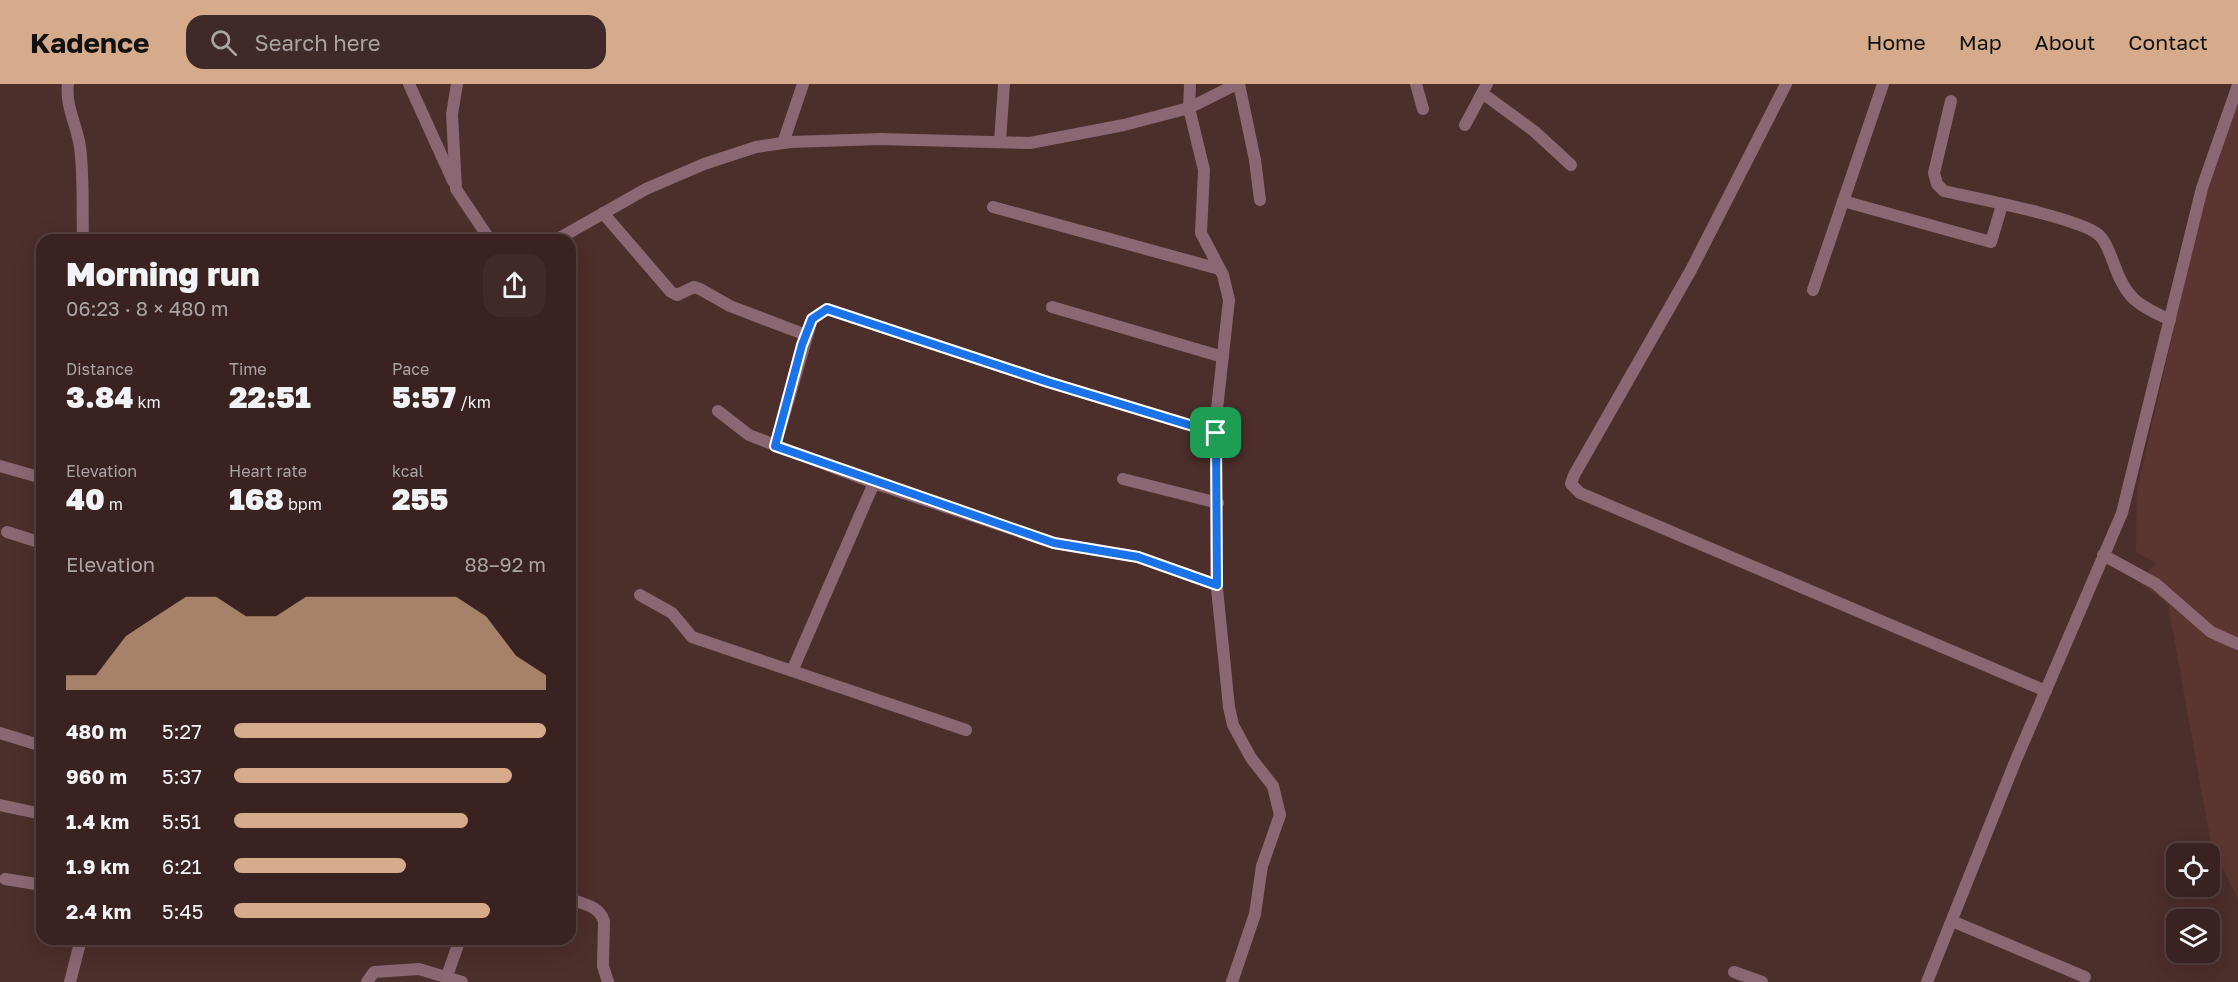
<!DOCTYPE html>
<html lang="en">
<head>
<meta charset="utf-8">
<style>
	body { margin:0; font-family:"Golos Text",sans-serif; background:#402a29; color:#f1f3f6; height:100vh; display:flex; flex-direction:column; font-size:22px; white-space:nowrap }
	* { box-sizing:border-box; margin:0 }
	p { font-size:20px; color:#aba4a5 }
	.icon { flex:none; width:33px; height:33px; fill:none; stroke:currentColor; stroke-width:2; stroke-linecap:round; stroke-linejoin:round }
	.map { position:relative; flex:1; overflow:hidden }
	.sheet { position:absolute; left:36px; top:150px; width:540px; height:711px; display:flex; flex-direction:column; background:#392220; border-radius:18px; box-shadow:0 6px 24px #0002,0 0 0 2px #533f3e }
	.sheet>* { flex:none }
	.controls { position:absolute; left:2166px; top:759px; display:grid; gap:12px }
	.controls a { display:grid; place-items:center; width:54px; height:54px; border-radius:12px; background:#392220; box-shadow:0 6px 24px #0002,0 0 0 2px #533f3e; font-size:30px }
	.pin { position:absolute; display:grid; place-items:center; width:51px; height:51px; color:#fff; margin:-26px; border-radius:12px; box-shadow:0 3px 9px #0006 }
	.round { display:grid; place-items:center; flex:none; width:63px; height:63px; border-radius:18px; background:#402a29 }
	.overview { display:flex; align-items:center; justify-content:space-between; height:102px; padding:0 30px }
	h1 { font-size:33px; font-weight:800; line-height:45px }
	.figures { display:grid; grid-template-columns:repeat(3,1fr); gap:9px; height:102px; padding:6px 30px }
	.figures div { display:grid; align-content:center }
	.figures b { font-size:30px; font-weight:800 }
	.figures small { font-size:16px; font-weight:400 }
	.figures p { font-size:16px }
	.chart { height:168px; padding:12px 30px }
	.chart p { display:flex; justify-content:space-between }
	.chart svg { width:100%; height:108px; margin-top:6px; fill:#d6ab8b; opacity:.7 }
	ul { padding:0 30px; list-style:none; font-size:20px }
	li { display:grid; grid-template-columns:96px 72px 1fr; align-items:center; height:45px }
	li i { height:15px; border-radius:8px; background:#d6ab8b }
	header { display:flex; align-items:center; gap:36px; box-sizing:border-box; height:84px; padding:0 30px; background:#d6ab8b; color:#111 }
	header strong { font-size:28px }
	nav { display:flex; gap:33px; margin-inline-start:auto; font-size:21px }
	.search { width:420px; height:54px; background:#402a29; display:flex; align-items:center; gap:15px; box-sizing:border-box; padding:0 21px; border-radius:18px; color:#aba4a5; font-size:22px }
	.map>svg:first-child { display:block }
</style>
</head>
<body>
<header>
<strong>Kadence</strong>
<div class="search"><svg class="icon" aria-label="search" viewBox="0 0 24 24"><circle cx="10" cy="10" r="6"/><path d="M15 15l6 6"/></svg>Search here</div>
<nav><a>Home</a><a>Map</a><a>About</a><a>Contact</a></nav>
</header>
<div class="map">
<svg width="2238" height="898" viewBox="0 0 2238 898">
	<rect width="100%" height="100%" fill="#4c2e2a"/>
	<path fill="#5b3631" d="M2238 13V816L2211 760 2168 520 2139 498 2156 479 2136 468 2137 407 2199 135 2212 89Z"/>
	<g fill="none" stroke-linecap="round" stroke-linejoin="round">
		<g stroke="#8a6773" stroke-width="12">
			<path d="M68 0C65 22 77 41 80 63 84 93 82 125 83 156"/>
			<path d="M409 0 453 97"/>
			<path d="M457 0 452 30 456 105 490 156"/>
			<path d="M1190 0 1189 24 1204 86 1201 149 1223 191 1229 216 1216 334V495L1229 623 1233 641 1251 674 1273 702 1280 731 1262 782 1255 830 1232 898"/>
			<path d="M1239 0 1255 76 1260 116"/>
			<path d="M1416 0 1423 25"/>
			<path d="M1786 0 1691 186 1574 391 1571 400 1580 409 2046 607"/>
			<path d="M1482 9 1534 47 1571 81"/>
			<path d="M1951 17 1934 89 1937 100 1944 107C1975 114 2080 134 2099 151 2107 158 2110 171 2114 180 2126 215 2138 221 2170 236"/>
			<path d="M1465 41 1487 0"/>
			<path d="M1000 58 1004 0"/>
			<path d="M783 59 803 0"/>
			<path d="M1843 117 1991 158 2002 121"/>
			<path d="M993 123 1219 185"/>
			<path d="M603 129 671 208 677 211 694 203 700 205 730 222 806 251"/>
			<path d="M1813 206 1883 0"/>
			<path d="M1052 223 1223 273"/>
			<path d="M570 281H571"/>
			<path d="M718 327 749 351 874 399 1054 459 1138 473 1217 501"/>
			<path d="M775 362 812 235 827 225 1048 298 1216 349"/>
			<path d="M0 382 42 394"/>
			<path d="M1123 395 1218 419"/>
			<path d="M7 448 42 459"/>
			<path d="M2103 471 2156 500 2211 548 2238 560"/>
			<path d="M640 511 672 529 692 553 966 646"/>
			<path d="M792 587 874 399"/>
			<path d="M0 649 42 662"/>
			<path d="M0 721 42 730"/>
			<path d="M5 795 42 801"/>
			<path d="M570 815C584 820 599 822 604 837L603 882 608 898"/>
			<path d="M1952 837 2085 893"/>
			<path d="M1734 888 1762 898"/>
			<path d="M447 892 460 855"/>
			<path d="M367 898 374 888 419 885 462 898"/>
		</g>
		<g stroke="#8a6773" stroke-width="12">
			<path d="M556 156 646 105 704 80 756 63 790 58 880 55 1030 59 1124 41 1189 24 1237 0"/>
			<path d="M70 898 81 855"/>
			<path d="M1927 898 2015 678 2122 429 2202 104 2238 1"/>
		</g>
	</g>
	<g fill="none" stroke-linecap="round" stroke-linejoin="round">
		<g stroke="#fff" stroke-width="12">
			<path id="route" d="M827 225 1048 298 1216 349 1217 501 1138 473 1054 459 775 362 802 261 812 235Z"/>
		</g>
		<use href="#route" stroke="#1a73e8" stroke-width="8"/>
	</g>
</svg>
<div class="controls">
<a><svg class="icon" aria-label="locate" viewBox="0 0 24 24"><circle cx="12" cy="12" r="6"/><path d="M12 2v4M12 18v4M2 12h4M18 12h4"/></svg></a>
<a><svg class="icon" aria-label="layers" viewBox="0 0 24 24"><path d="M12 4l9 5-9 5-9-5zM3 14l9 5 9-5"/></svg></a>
</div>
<div class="pin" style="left:1216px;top:349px;background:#1e9e55"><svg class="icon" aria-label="arrive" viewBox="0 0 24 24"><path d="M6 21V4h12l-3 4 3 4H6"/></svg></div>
<section class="sheet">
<div class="overview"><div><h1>Morning run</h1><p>06:23 · 8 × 480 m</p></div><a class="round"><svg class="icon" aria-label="share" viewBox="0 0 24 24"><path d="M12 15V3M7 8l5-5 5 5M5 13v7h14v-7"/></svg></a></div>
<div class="figures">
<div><p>Distance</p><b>3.84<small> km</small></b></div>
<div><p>Time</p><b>22:51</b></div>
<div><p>Pace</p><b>5:57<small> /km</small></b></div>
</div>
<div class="figures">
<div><p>Elevation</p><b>40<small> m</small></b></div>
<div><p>Heart rate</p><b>168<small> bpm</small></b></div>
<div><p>kcal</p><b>255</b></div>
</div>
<div class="chart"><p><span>Elevation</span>88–92 m</p>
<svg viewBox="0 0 160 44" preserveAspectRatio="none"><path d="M0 44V38L10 38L20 22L30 14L40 6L50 6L60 14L70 14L80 6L90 6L100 6L110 6L120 6L130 6L140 14L150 30L160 38V44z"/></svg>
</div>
<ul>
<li><b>480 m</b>5:27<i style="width:100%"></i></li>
<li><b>960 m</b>5:37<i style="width:89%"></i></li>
<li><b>1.4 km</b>5:51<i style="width:75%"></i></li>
<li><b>1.9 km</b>6:21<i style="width:55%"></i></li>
<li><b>2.4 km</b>5:45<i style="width:82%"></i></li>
</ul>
</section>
</div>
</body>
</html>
